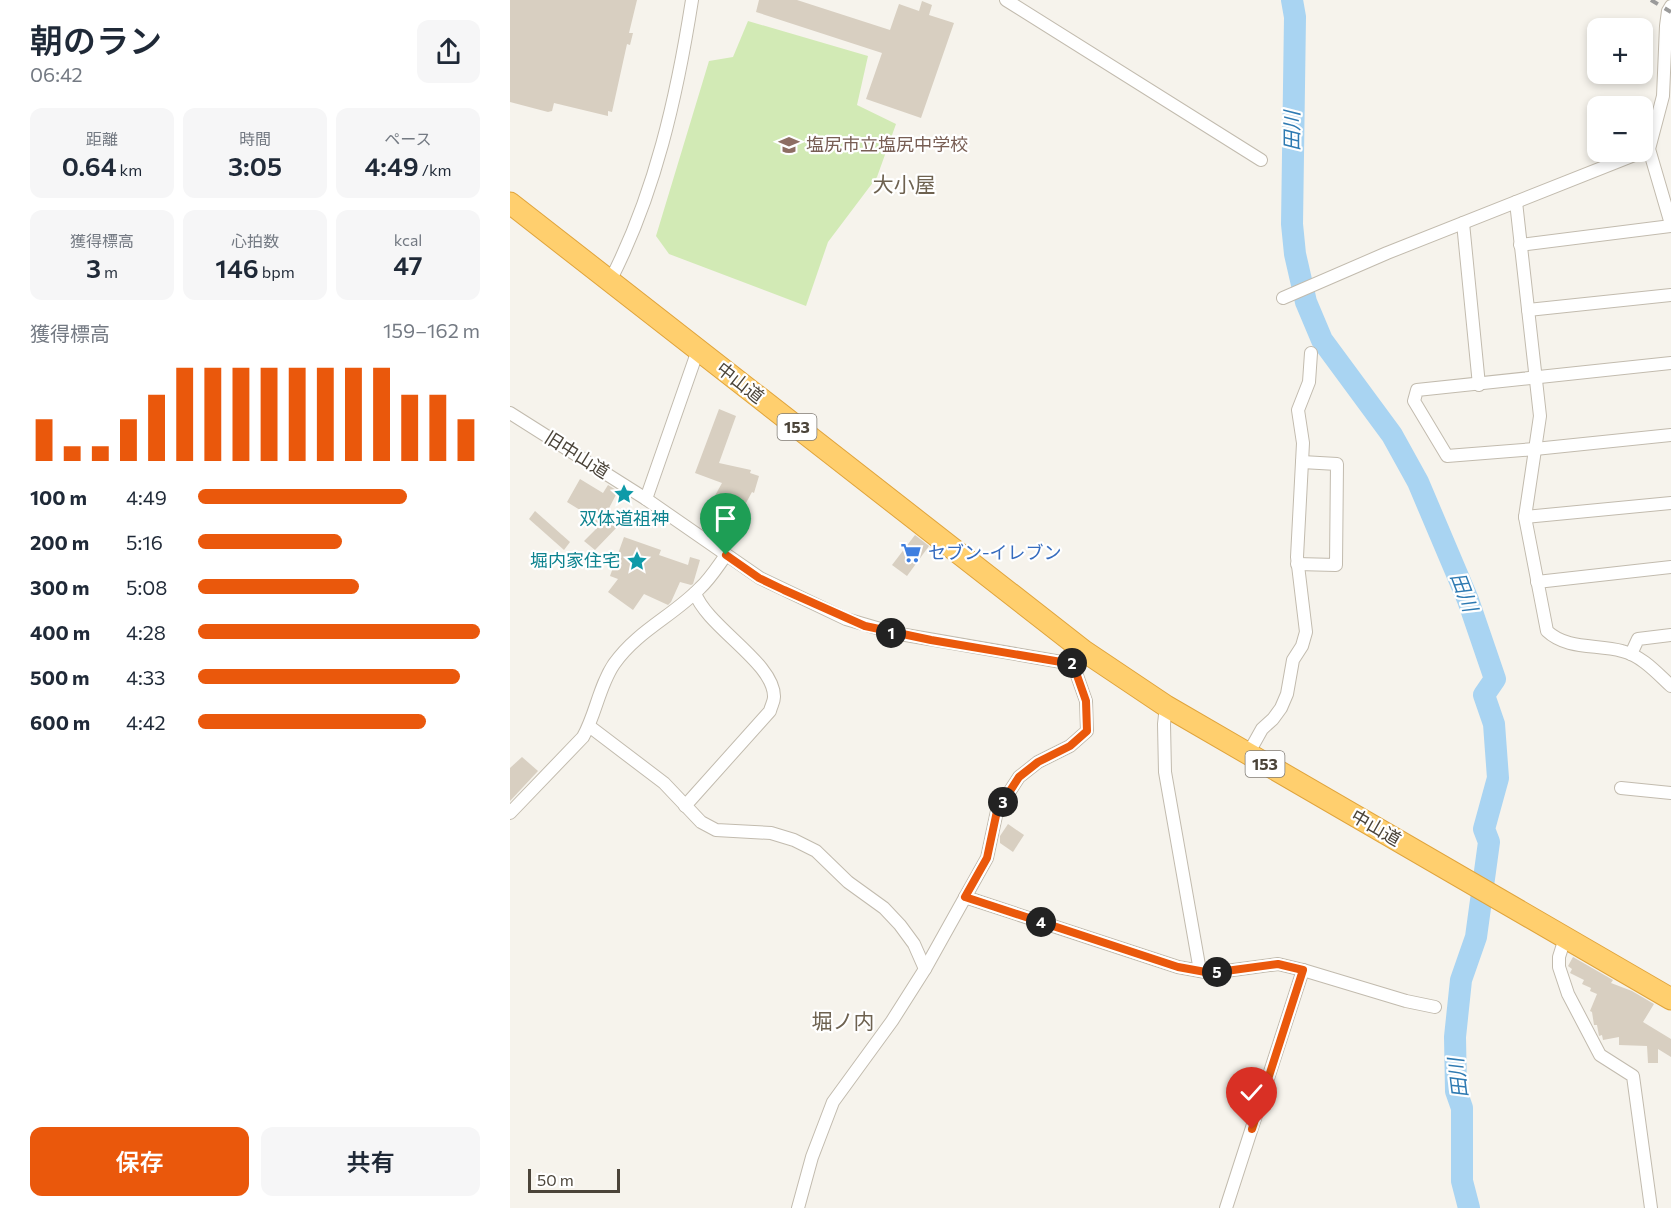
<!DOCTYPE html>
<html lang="ja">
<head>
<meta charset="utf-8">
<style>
	body { margin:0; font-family:Commissioner,"Noto Sans JP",sans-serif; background:#f6f6f7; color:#1f2937; height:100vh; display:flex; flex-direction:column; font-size:22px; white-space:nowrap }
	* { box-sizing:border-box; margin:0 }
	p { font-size:20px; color:#747a83 }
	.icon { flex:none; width:33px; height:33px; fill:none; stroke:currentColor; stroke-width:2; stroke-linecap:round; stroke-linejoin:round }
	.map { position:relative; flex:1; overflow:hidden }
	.details { display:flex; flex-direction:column; background:#fff; width:510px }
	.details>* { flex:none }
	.tools { position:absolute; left:1077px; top:18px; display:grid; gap:12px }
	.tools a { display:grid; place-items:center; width:66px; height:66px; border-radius:12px; background:#fff; box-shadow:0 3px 9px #0003; font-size:30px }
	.scale { position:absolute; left:18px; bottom:15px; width:92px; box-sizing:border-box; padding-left:6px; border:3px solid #4b4439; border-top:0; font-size:16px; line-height:21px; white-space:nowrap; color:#4b4439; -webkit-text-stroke:4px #fff; paint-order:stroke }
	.pin { position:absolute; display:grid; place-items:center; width:51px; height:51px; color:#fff; margin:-62px -26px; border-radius:50% 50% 50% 0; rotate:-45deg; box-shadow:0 0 6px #0007 }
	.pin .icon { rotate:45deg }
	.km { position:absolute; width:30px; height:30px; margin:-15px; border-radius:50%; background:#222; color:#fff; font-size:16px; line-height:30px; text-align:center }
	.round { display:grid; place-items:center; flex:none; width:63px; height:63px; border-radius:12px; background:#f6f6f7 }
	.summary { display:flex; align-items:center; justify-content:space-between; height:102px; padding:0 30px }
	h1 { font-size:33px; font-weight:600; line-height:45px }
	.stats { display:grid; grid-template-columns:repeat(3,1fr); gap:9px; height:102px; padding:6px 30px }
	.stats div { display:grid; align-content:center; border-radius:12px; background:#f6f6f7; text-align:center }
	.stats b { font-size:26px; font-weight:600 }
	.stats small { font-size:16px; font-weight:400 }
	.stats p { font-size:16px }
	.chart { height:168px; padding:12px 30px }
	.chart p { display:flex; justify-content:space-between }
	.chart svg { width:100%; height:108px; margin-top:6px; stroke:#ea580c; stroke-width:6 }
	.cta { display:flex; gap:12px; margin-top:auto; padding:12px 30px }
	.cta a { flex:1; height:69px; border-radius:12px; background:#ea580c; color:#fff; font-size:24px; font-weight:600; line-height:69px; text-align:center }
	.cta a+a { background:#f6f6f7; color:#1f2937 }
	ul { padding:0 30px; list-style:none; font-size:20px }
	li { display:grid; grid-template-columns:96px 72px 1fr; align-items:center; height:45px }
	li i { height:15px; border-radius:8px; background:#ea580c }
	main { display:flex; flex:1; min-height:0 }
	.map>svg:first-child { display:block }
</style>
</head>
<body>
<main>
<section class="details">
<div class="summary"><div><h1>朝のラン</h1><p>06:42</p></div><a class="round"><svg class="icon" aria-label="share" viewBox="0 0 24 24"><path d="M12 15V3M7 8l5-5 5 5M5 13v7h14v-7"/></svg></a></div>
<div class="stats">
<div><p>距離</p><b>0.64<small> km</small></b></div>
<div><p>時間</p><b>3:05</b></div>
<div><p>ペース</p><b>4:49<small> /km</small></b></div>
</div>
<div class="stats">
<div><p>獲得標高</p><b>3<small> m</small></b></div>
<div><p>心拍数</p><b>146<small> bpm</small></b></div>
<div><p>kcal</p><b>47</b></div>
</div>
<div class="chart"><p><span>獲得標高</span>159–162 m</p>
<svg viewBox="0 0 160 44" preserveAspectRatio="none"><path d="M5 44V27M15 44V38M25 44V38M35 44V27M45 44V17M55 44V6M65 44V6M75 44V6M85 44V6M95 44V6M105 44V6M115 44V6M125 44V6M135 44V17M145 44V17M155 44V27"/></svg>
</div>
<ul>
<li><b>100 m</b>4:49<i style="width:74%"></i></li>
<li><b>200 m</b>5:16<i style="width:51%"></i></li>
<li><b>300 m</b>5:08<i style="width:57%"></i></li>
<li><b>400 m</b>4:28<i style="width:100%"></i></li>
<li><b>500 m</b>4:33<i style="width:93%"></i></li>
<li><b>600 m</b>4:42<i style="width:81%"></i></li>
</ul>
<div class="cta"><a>保存</a><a>共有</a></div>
</section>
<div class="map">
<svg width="1161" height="1208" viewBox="0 0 1161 1208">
	<rect width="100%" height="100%" fill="#f6f3ec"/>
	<path fill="#d2eab5" d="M238 21 358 56 347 105 386 124 367 177 318 242 296 306 159 254 146 236 199 61 223 57Z"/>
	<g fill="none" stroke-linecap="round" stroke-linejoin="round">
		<path stroke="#a9d4f2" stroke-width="22" d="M782 0 785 17 782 224 785 254 796 302 812 340 882 435 908 482 958 600 985 679 974 695 984 724 988 778 974 829 979 842 966 937 951 980 945 1037 946 1091 952 1108V1181L959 1208"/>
	</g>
	<g fill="#d8cfc1">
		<path d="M0 0H127L119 33H123L120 45 117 44 102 112 98 111V116L44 103 42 111 38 112 0 102Z"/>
		<path d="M249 0H287L380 30 389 4 409 11 412 1 422 5 419 15 444 23 411 118 356 99 372 53 246 12Z"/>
		<path d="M209 409 226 416 209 463 241 470 240 473 249 476 244 493 242 492 214 543 202 535 206 526 192 519 212 483 185 473Z"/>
		<path d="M70 479 93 493 98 485 108 491 97 512 110 524 85 550 74 541 88 527 71 517 73 514 69 512 70 510 57 502Z"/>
		<path d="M25 511 60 542 54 550 19 519Z"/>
		<path d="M405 535 419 546 397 576 382 565Z"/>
		<path d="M114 537 151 550 149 555 178 565 180 557 190 560 183 584 181 585 170 582 161 602 158 605 134 594 123 610 98 592 108 579 100 576Z"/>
		<path d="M12 757 28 771 0 801V768Z"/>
		<path d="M498 824 514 835 503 852 490 843V836Z"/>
		<path d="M1063 957 1103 980 1101 983 1122 991 1144 1004 1133 1022 1161 1039V1057L1148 1049V1063H1138L1137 1046 1109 1045V1037L1093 1040 1092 1035 1089 1036 1087 1025H1084L1082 1012 1080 1011 1087 994 1080 991 1081 988 1072 984 1074 980 1060 973 1062 969 1058 966Z"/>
	</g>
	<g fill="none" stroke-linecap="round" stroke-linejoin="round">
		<g stroke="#c2bbae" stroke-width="14">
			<g id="street">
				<path d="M496 0 751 160"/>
				<path d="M1161 6 1158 11 1156 26 1153 96 1139 149 1161 224"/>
				<path d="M1006 202 1030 416 1015 517 1037 631C1057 650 1087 644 1112 651 1132 656 1146 672 1161 686"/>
				<path d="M953 223 969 385"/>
				<path d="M1010 245 1161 226"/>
				<path d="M100 281C145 194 167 96 182 0"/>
				<path d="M773 298 877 253 1132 152"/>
				<path d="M1018 310 1161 295"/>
				<path d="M1161 363 907 390 904 401 937 456 1025 449 1161 435"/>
				<path d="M0 413 136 499 250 578 336 619 384 633 563 664"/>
				<path d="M136 499 188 350"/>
				<path d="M1015 517 1161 503"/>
				<path d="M787 564 826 565 827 464 792 462"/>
				<path d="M1027 582 1161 567"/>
				<path d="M1121 654 1128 639 1161 635"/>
				<path d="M656 706 654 724 655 772 690 971"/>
				<path d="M79 726 154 783 191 822 206 830 261 833 284 840 306 851 338 882 374 908 390 925 404 944 415 969"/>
				<path d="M738 754 752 729 763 719 771 708 777 694 783 660 792 646 796 632 787 557 793 443 788 410 799 382 801 353"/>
				<path d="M1111 788 1161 793"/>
				<path d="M175 806 260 711C261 706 264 702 264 697 265 663 197 627 185 593"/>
				<path d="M0 813 73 737C86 714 89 686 104 664 127 631 163 616 190 588 200 579 208 566 216 555"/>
				<path d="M455 897 668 967 701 973 768 964 793 970 896 1001 925 1007"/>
				<path d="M1055 938 1049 957V967L1058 994 1090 1055 1123 1076 1141 1208"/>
				<path d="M288 1208 302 1157 323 1102 382 1021 415 969 477 858 487 811 509 777 528 762 560 746 577 731 576 701 563 664"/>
				<path d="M716 1208 793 970"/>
			</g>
		</g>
		<g stroke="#e0a43c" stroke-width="23">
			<path id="highway" d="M0 203 574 651 656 706 1161 999"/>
		</g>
		<use href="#street" stroke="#fff" stroke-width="12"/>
		<use href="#highway" stroke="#ffcf6e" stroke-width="21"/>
		<path stroke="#9a9a9a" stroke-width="4" stroke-dasharray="8 8" stroke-linecap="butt" d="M1141 0 1161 12"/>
	</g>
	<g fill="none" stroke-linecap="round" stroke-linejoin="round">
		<g stroke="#fff" stroke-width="12">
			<path id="route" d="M216 555 249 578 274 590 355 626 421 640 563 664 576 701 577 731 560 746 528 762 509 777 487 811 477 858 455 897 668 967 701 973 768 964 793 970 742 1129"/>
		</g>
		<use href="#route" stroke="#ea580c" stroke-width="8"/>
	</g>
	<defs>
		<g id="school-bare" transform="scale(1.62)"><path d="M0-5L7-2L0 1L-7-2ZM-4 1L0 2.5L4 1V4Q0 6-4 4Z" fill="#8d6e63" stroke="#fff" stroke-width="2.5" paint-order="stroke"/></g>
		<g id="sight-bare" transform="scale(1.62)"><path d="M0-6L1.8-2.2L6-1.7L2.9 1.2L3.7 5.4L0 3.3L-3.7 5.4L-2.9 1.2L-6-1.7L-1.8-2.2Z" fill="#0f9aa8" stroke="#fff" stroke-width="2.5" paint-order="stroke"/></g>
		<g id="supermarket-bare" transform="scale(1.62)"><path d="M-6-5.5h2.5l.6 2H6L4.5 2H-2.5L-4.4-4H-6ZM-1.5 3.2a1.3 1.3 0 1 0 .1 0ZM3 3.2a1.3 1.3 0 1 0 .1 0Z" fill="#3f7fe0" stroke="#fff" stroke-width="2.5" paint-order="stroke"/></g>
	</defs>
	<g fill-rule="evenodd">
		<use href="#school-bare" x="279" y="145"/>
		<use href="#sight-bare" x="114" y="494"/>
		<use href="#supermarket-bare" x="401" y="553"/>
		<use href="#sight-bare" x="127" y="561"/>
	</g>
	<g text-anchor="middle" stroke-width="4.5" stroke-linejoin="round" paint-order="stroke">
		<g fill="#fff" stroke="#817c74" stroke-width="1.5">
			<rect x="267.5" y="414" width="39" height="26" rx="4.5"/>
			<rect x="735.5" y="751" width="39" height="26" rx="4.5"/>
		</g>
		<g font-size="16" font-weight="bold" fill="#4b4439">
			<text x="287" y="433">153</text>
			<text x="755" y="770">153</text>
		</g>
		<g font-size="18" fill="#785e54" stroke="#fff" text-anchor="start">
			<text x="296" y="151">塩尻市立塩尻中学校</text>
		</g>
		<g font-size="18" fill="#4b4439" stroke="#fff">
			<text transform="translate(230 383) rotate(38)" y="6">中山道</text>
			<text transform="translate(67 455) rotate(32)" y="6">旧中山道</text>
			<text transform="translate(866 828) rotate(30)" y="6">中山道</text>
		</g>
		<g font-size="18" fill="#0d838f" stroke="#fff">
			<text x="114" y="525">双体道祖神</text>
			<text x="110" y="567" text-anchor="end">堀内家住宅</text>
		</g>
		<g font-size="18" fill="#366cbe" stroke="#fff" text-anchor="start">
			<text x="418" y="559">セブン-イレブン</text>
		</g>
		<g font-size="20" font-style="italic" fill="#2e7ab2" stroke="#fff">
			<text transform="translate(782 131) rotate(-90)" y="7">田川</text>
			<text transform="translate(954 592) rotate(69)" y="7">田川</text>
			<text transform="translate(948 1078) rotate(-97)" y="7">田川</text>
		</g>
		<g font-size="21" fill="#6e6250" stroke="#fff">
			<text x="394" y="192">大小屋</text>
			<text x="333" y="1029">堀ノ内</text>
		</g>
	</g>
</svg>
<div class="tools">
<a>+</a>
<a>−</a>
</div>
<div class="scale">50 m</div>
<div class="pin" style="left:216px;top:555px;background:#1e9e55"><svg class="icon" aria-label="arrive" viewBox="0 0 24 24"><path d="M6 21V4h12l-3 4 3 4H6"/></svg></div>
<div class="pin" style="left:742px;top:1129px;background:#d93025"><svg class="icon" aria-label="check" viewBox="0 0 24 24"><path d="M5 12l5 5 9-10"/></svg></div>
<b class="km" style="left:381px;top:633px">1</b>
<b class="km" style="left:562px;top:663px">2</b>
<b class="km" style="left:493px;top:802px">3</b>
<b class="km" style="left:531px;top:922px">4</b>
<b class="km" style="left:707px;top:972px">5</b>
</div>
</main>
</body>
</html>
